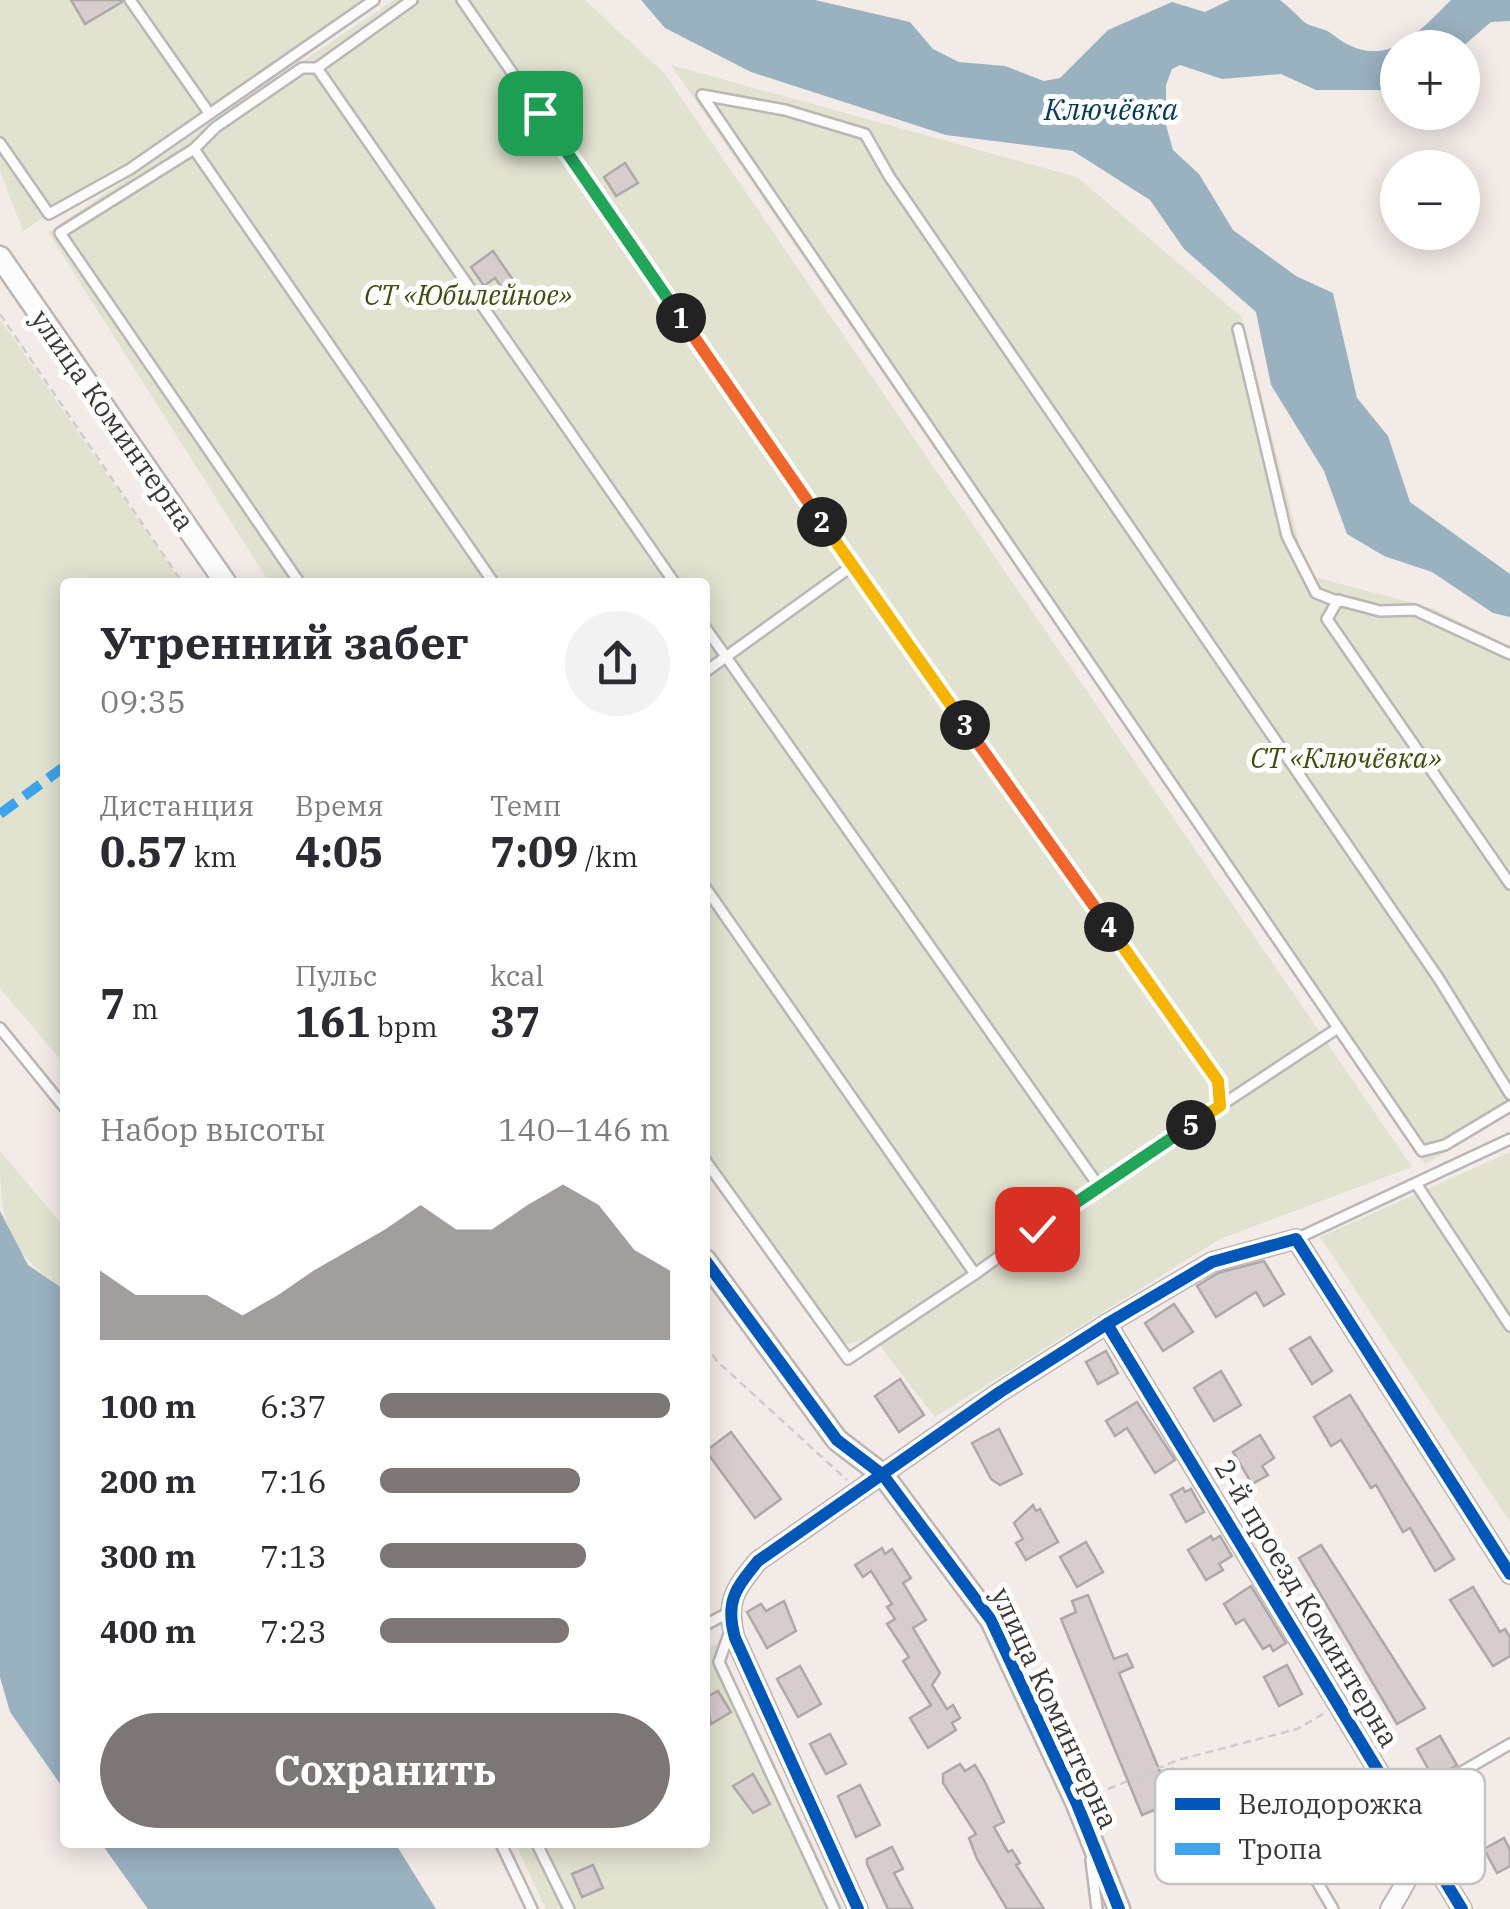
<!DOCTYPE html>
<html lang="ru">
<head>
<meta charset="utf-8">
<style>
	body { margin:0; font-family:"IBM Plex Serif",serif; background:#f2f2f3; color:#2b2b33; height:100vh; display:flex; flex-direction:column; font-size:38px; white-space:nowrap }
	* { box-sizing:border-box; margin:0 }
	p { font-size:32px; color:#7c7c81 }
	.icon { flex:none; width:55px; height:55px; fill:none; stroke:currentColor; stroke-width:2; stroke-linecap:round; stroke-linejoin:round }
	.map { position:relative; flex:1; overflow:hidden }
	.details { position:absolute; left:60px; top:578px; width:650px; height:1270px; display:flex; flex-direction:column; background:#fff; border-radius:10px; box-shadow:0 5px 25px #0003 }
	.details>* { flex:none }
	.buttons { position:absolute; left:1380px; top:30px; display:grid; gap:20px }
	.buttons a { display:grid; place-items:center; width:100px; height:100px; border-radius:50%; background:#fff; box-shadow:0 5px 25px #0003; font-size:50px }
	.pin { position:absolute; display:grid; place-items:center; width:85px; height:85px; color:#fff; margin:-42px; border-radius:20px; box-shadow:0 5px 15px #0006 }
	.km { position:absolute; width:50px; height:50px; margin:-25px; border-radius:50%; background:#222; color:#fff; font-size:28px; line-height:50px; text-align:center }
	.round { display:grid; place-items:center; flex:none; width:105px; height:105px; border-radius:52px; background:#f2f2f3 }
	.head { display:flex; align-items:center; justify-content:space-between; height:170px; padding:0 40px }
	h1 { font-size:45px; font-weight:800; line-height:75px }
	.stats { display:grid; grid-template-columns:repeat(3,1fr); gap:15px; height:170px; padding:10px 40px }
	.stats div { display:grid; align-content:center }
	.stats b { font-size:42px; font-weight:800 }
	.stats small { font-size:28px; font-weight:400 }
	.stats p { font-size:28px }
	.chart { height:280px; padding:20px 40px }
	.chart p { display:flex; justify-content:space-between }
	.chart svg { width:100%; height:180px; margin-top:10px; fill:#7c7674; opacity:.7 }
	.button { display:flex; gap:20px; margin-top:auto; padding:20px 40px }
	.button a { flex:1; height:115px; border-radius:60px; background:#7c7674; color:#fff; font-size:40px; font-weight:800; line-height:115px; text-align:center }
	ul { padding:0 40px; list-style:none; font-size:32px }
	li { display:grid; grid-template-columns:160px 120px 1fr; align-items:center; height:75px }
	li i { height:25px; border-radius:12px; background:#7c7674 }
	.map>svg:first-child { display:block }
</style>
</head>
<body>
<div class="map">
<svg width="1510" height="1909" viewBox="0 0 1510 1909">
	<rect width="100%" height="100%" fill="#f3ebe8"/>
	<g fill="#e2e2d1">
		<path d="M0 0H375L23 231 0 171Z"/>
		<path d="M394 0H585L665 74 1412 1167 1220 1239 935 1417 873 1337 844 1345 705 1162V582H269L48 232Z"/>
		<path d="M671 65 1077 177 1242 317 1307 575 1432 608 1510 646V1113L1425 1164Z"/>
		<path d="M0 319 181 582H65V1065L0 988Z"/>
		<path d="M0 1151 65 1228V1290C4 1249 0 1222 0 1151Z"/>
		<path d="M1510 1152V1522L1320 1237Z"/>
		<path d="M717 1644 843 1909H546L515 1843 705 1842V1648Z"/>
	</g>
	<g fill="#9ab1bf">
		<path d="M641 0H815L910 22 933 49 959 62 1005 66 1044 81 1060 78 1108 30 1172 2 1205 12 1230 0H1280C1289 7 1296 14 1303 21 1310 28 1324 27 1332 34 1382 74 1414 37 1451 0H1510V21L1491 22 1462 47 1398 48 1397 90H1316L1281 74 1222 79 1180 65 1172 69 1166 85V125L1173 150 1199 174 1233 230 1296 276 1333 293 1357 398 1388 436 1410 502 1510 574V617L1493 613 1432 572 1384 556 1347 534 1324 471 1271 385 1256 312 1184 249 1150 200 1073 151 946 135 751 72 665 28Z"/>
		<path d="M0 1211 28 1265 65 1290V1791L10 1712 0 1677Z"/>
		<path d="M101 1843H395L436 1909H148Z"/>
	</g>
	<g fill="#d7ccce" stroke="#aea8a8" stroke-width="2.5">
		<path d="M71 0H122V2L85 24Z"/>
		<path d="M625 163 638 183 616 196 604 177Z"/>
		<path d="M493 251 513 280 502 288 495 278 484 286 471 267Z"/>
		<path d="M1264 1261 1284 1294 1264 1306 1256 1292 1216 1317 1197 1286 1218 1273Z"/>
		<path d="M1174 1304 1193 1332 1163 1351 1145 1323Z"/>
		<path d="M1310 1337 1332 1371 1312 1384 1290 1349Z"/>
		<path d="M1106 1351 1118 1373 1098 1384 1086 1362Z"/>
		<path d="M1221 1371 1241 1405 1214 1421 1194 1388Z"/>
		<path d="M900 1379 924 1415 899 1432 875 1396Z"/>
		<path d="M1350 1395 1454 1559 1435 1571 1410 1528 1403 1532 1376 1485 1371 1488 1341 1440 1331 1446 1314 1417Z"/>
		<path d="M1137 1402 1175 1460 1155 1473 1127 1428 1115 1436 1106 1421Z"/>
		<path d="M999 1429 1022 1474 1000 1485 991 1479 972 1443Z"/>
		<path d="M731 1432 781 1499 755 1518 706 1451Z"/>
		<path d="M1260 1435 1274 1458 1262 1466 1268 1475 1252 1484 1233 1452Z"/>
		<path d="M1183 1488 1185 1492 1191 1489 1204 1512 1186 1522 1171 1495Z"/>
		<path d="M1033 1505 1036 1511 1040 1509 1058 1542 1026 1560 1016 1543 1023 1539 1014 1523Z"/>
		<path d="M1211 1536 1213 1540 1220 1536 1232 1556 1219 1564 1223 1570 1206 1580 1188 1550Z"/>
		<path d="M1086 1542 1103 1572 1077 1587 1060 1557Z"/>
		<path d="M1321 1545 1425 1708 1397 1724 1299 1558Z"/>
		<path d="M882 1548 885 1554 892 1549 911 1578 903 1583 926 1620 913 1628 940 1673 932 1685 947 1709 953 1705 960 1718 952 1723 956 1730 928 1748 910 1718 931 1705 903 1661 909 1657 887 1624 895 1619 887 1607 892 1604 871 1571 863 1577 855 1565Z"/>
		<path d="M1251 1586 1286 1643 1273 1651 1270 1645 1263 1649 1244 1619 1236 1624 1224 1604Z"/>
		<path d="M1473 1587 1500 1632 1505 1629 1510 1637V1656L1493 1666 1450 1600Z"/>
		<path d="M1088 1595 1114 1659 1127 1654 1133 1667 1119 1673 1161 1774 1172 1769 1184 1797 1167 1804 1170 1812 1157 1817 1154 1810 1142 1815 1061 1619 1076 1612 1072 1601Z"/>
		<path d="M784 1601 796 1631 767 1648 747 1612 761 1604 766 1611Z"/>
		<path d="M1287 1665 1302 1694 1279 1706 1264 1677Z"/>
		<path d="M800 1666 821 1704 798 1717 777 1679Z"/>
		<path d="M718 1691 731 1712 711 1724 705 1698Z"/>
		<path d="M830 1734 846 1764 826 1774 810 1744Z"/>
		<path d="M1440 1736 1457 1765 1434 1779 1417 1749Z"/>
		<path d="M960 1764 965 1771 975 1765 985 1782 1004 1822 994 1827 1008 1852 1012 1850 1020 1863 1016 1865 1044 1909H1007L977 1859 969 1838 976 1834 943 1783V1774Z"/>
		<path d="M753 1774 770 1804 753 1813 733 1786Z"/>
		<path d="M860 1785 880 1825 856 1837 838 1796Z"/>
		<path d="M1504 1838 1510 1850V1866L1497 1873 1484 1849Z"/>
		<path d="M892 1847 903 1869 894 1873 913 1909H888L867 1864V1859Z"/>
		<path d="M593 1865 603 1888 582 1897 572 1874Z"/>
	</g>
	<g fill="none" stroke-linecap="round" stroke-linejoin="round">
		<g stroke="#bcb6b4" stroke-width="14">
			<g id="service">
				<path d="M130 0 207 110"/>
				<path d="M412 0 317 68 674 582"/>
				<path d="M462 0 852 566 1218 1081 1220 1106 1098 1185 705 627"/>
				<path d="M317 68H302L216 127 194 149 493 582"/>
				<path d="M0 143 49 214 130 169 374 0"/>
				<path d="M194 149 60 233 299 582"/>
				<path d="M1238 329 1287 536 1316 593 1339 602"/>
				<path d="M1510 654 1415 610 1380 611 1338 600 1327 619 1510 884"/>
				<path d="M705 672 852 566"/>
				<path d="M705 887 975 1274 1098 1185"/>
				<path d="M0 1028 65 1108"/>
				<path d="M1510 1094 1439 979 889 176 865 134 785 110 702 95 1422 1151 1445 1145 1510 1106"/>
				<path d="M1220 1106 1338 1028"/>
				<path d="M705 1160 848 1359 975 1274"/>
				<path d="M1417 1185 1510 1326"/>
				<path d="M1296 1239 1510 1139"/>
				<path d="M705 1625 728 1613"/>
				<path d="M729 1634 719 1662 834 1909"/>
				<path d="M1401 1807 1510 1744"/>
				<path d="M500 1842 532 1909"/>
				<path d="M536 1842 569 1909"/>
				<path d="M1091 1860 1097 1909"/>
				<path d="M1305 1861 1333 1909"/>
			</g>
		</g>
		<g stroke="#bcb6b4" stroke-width="22">
			<g id="minor">
				<path d="M1107 1324 1462 1909"/>
				<path d="M858 1909 735 1638C725 1602 735 1589 758 1561L1000 1392 1107 1324 1212 1262 1296 1239 1510 1574"/>
				<path d="M1390 1909C1406 1882 1421 1864 1410 1832"/>
			</g>
		</g>
		<g stroke="#bcb6b4" stroke-width="25">
			<g id="tertiary">
				<path d="M0 257 225 582"/>
				<path d="M705 1260 837 1440 883 1475 991 1620 1077 1804 1119 1909"/>
			</g>
		</g>
		<g stroke="#d0cdcd" stroke-width="2.5" stroke-dasharray="8 5" stroke-linecap="butt">
			<path d="M0 314 182 582"/>
			<path d="M705 1344 717 1361 847 1480"/>
			<path d="M1096 1794 1178 1760 1297 1729 1323 1714"/>
		</g>
		<use href="#service" stroke="#fdfcfc" stroke-width="9"/>
		<use href="#minor" stroke="#fdfcfc" stroke-width="18"/>
		<use href="#tertiary" stroke="#fdfcfc" stroke-width="20"/>
		<path stroke="#3fa3eb" stroke-width="10" stroke-dasharray="20 10" stroke-linecap="butt" d="M0 814 65 766"/>
		<g stroke="#fff" stroke-width="19">
			<g id="cycleway">
				<path d="M705 1260 837 1440 883 1475 991 1620 1077 1804 1119 1909"/>
				<path d="M1107 1324 1462 1909"/>
				<path d="M858 1909 735 1638C725 1602 735 1589 758 1561L1000 1392 1107 1324 1212 1262 1296 1239 1510 1574"/>
			</g>
		</g>
		<use href="#cycleway" stroke="#0057b8" stroke-width="12"/>
	</g>
	<g fill="none" stroke-linecap="round" stroke-linejoin="round">
		<g stroke="#fff" stroke-width="20">
			<path id="split-1" d="M540 113 681 318"/>
		</g>
		<g stroke="#fff" stroke-width="20">
			<path id="split-2" d="M681 318 822 522"/>
		</g>
		<g stroke="#fff" stroke-width="20">
			<path id="split-3" d="M822 522 965 725"/>
		</g>
		<g stroke="#fff" stroke-width="20">
			<path id="split-4" d="M965 725 1109 927"/>
		</g>
		<g stroke="#fff" stroke-width="20">
			<path id="split-5" d="M1109 927 1218 1081 1220 1106 1191 1125"/>
		</g>
		<g stroke="#fff" stroke-width="20">
			<path id="split-6" d="M1037 1229 1191 1125"/>
		</g>
		<use href="#split-1" stroke="#22a559" stroke-width="12"/>
		<use href="#split-2" stroke="#f0652b" stroke-width="12"/>
		<use href="#split-3" stroke="#f5b400" stroke-width="12"/>
		<use href="#split-4" stroke="#f0652b" stroke-width="12"/>
		<use href="#split-5" stroke="#f5b400" stroke-width="12"/>
		<use href="#split-6" stroke="#22a559" stroke-width="12"/>
	</g>
	<g text-anchor="middle" stroke-width="10" stroke-linejoin="round" paint-order="stroke">
		<g font-size="28" font-style="italic" fill="#434b0f" stroke="#fff">
			<text x="468" y="305">СТ «Юбилейное»</text>
			<text x="1346" y="768">СТ «Ключёвка»</text>
		</g>
		<g font-size="28" fill="#3c3735" stroke="#fff">
			<text transform="translate(113 420) rotate(55)" y="10">улица Коминтерна</text>
			<text transform="translate(1307 1603) rotate(59)" y="10">2-й проезд Коминтерна</text>
			<text transform="translate(1055 1708) rotate(65)" y="10">улица Коминтерна</text>
		</g>
		<g font-size="30" font-style="italic" fill="#073b52" stroke="#fff">
			<text x="1111" y="120">Ключёвка</text>
		</g>
	</g>
	<rect x="1155" y="1769" width="330" height="115" rx="15" fill="#fff" stroke="#c4c3c2" stroke-width="2.5"/>
	<rect x="1175" y="1798" width="45" height="12" fill="#0057b8"/>
	<rect x="1175" y="1843" width="45" height="12" fill="#3fa3eb"/>
	<g font-size="28" fill="#3c3735">
		<text x="1238" y="1814">Велодорожка</text>
		<text x="1238" y="1859">Тропа</text>
	</g>
</svg>
<div class="buttons">
<a>+</a>
<a>−</a>
</div>
<div class="pin" style="left:540px;top:113px;background:#1e9e55"><svg class="icon" aria-label="arrive" viewBox="0 0 24 24"><path d="M6 21V4h12l-3 4 3 4H6"/></svg></div>
<div class="pin" style="left:1037px;top:1229px;background:#d93025"><svg class="icon" aria-label="check" viewBox="0 0 24 24"><path d="M5 12l5 5 9-10"/></svg></div>
<b class="km" style="left:681px;top:318px">1</b>
<b class="km" style="left:822px;top:522px">2</b>
<b class="km" style="left:965px;top:725px">3</b>
<b class="km" style="left:1109px;top:927px">4</b>
<b class="km" style="left:1191px;top:1125px">5</b>
<section class="details">
<div class="head"><div><h1>Утренний забег</h1><p>09:35</p></div><a class="round"><svg class="icon" aria-label="share" viewBox="0 0 24 24"><path d="M12 15V3M7 8l5-5 5 5M5 13v7h14v-7"/></svg></a></div>
<div class="stats">
<div><p>Дистанция</p><b>0.57<small> km</small></b></div>
<div><p>Время</p><b>4:05</b></div>
<div><p>Темп</p><b>7:09<small> /km</small></b></div>
</div>
<div class="stats">
<div><b>7<small> m</small></b></div>
<div><p>Пульс</p><b>161<small> bpm</small></b></div>
<div><p>kcal</p><b>37</b></div>
</div>
<div class="chart"><p><span>Набор высоты</span>140–146 m</p>
<svg viewBox="0 0 160 44" preserveAspectRatio="none"><path d="M0 44V27L10 33L20 33L30 33L40 38L50 33L60 27L70 22L80 17L90 11L100 17L110 17L120 11L130 6L140 11L150 22L160 27V44z"/></svg>
</div>
<ul>
<li><b>100 m</b>6:37<i style="width:100%"></i></li>
<li><b>200 m</b>7:16<i style="width:69%"></i></li>
<li><b>300 m</b>7:13<i style="width:71%"></i></li>
<li><b>400 m</b>7:23<i style="width:65%"></i></li>
</ul>
<div class="button"><a>Сохранить</a></div>
</section>
</div>
</body>
</html>
